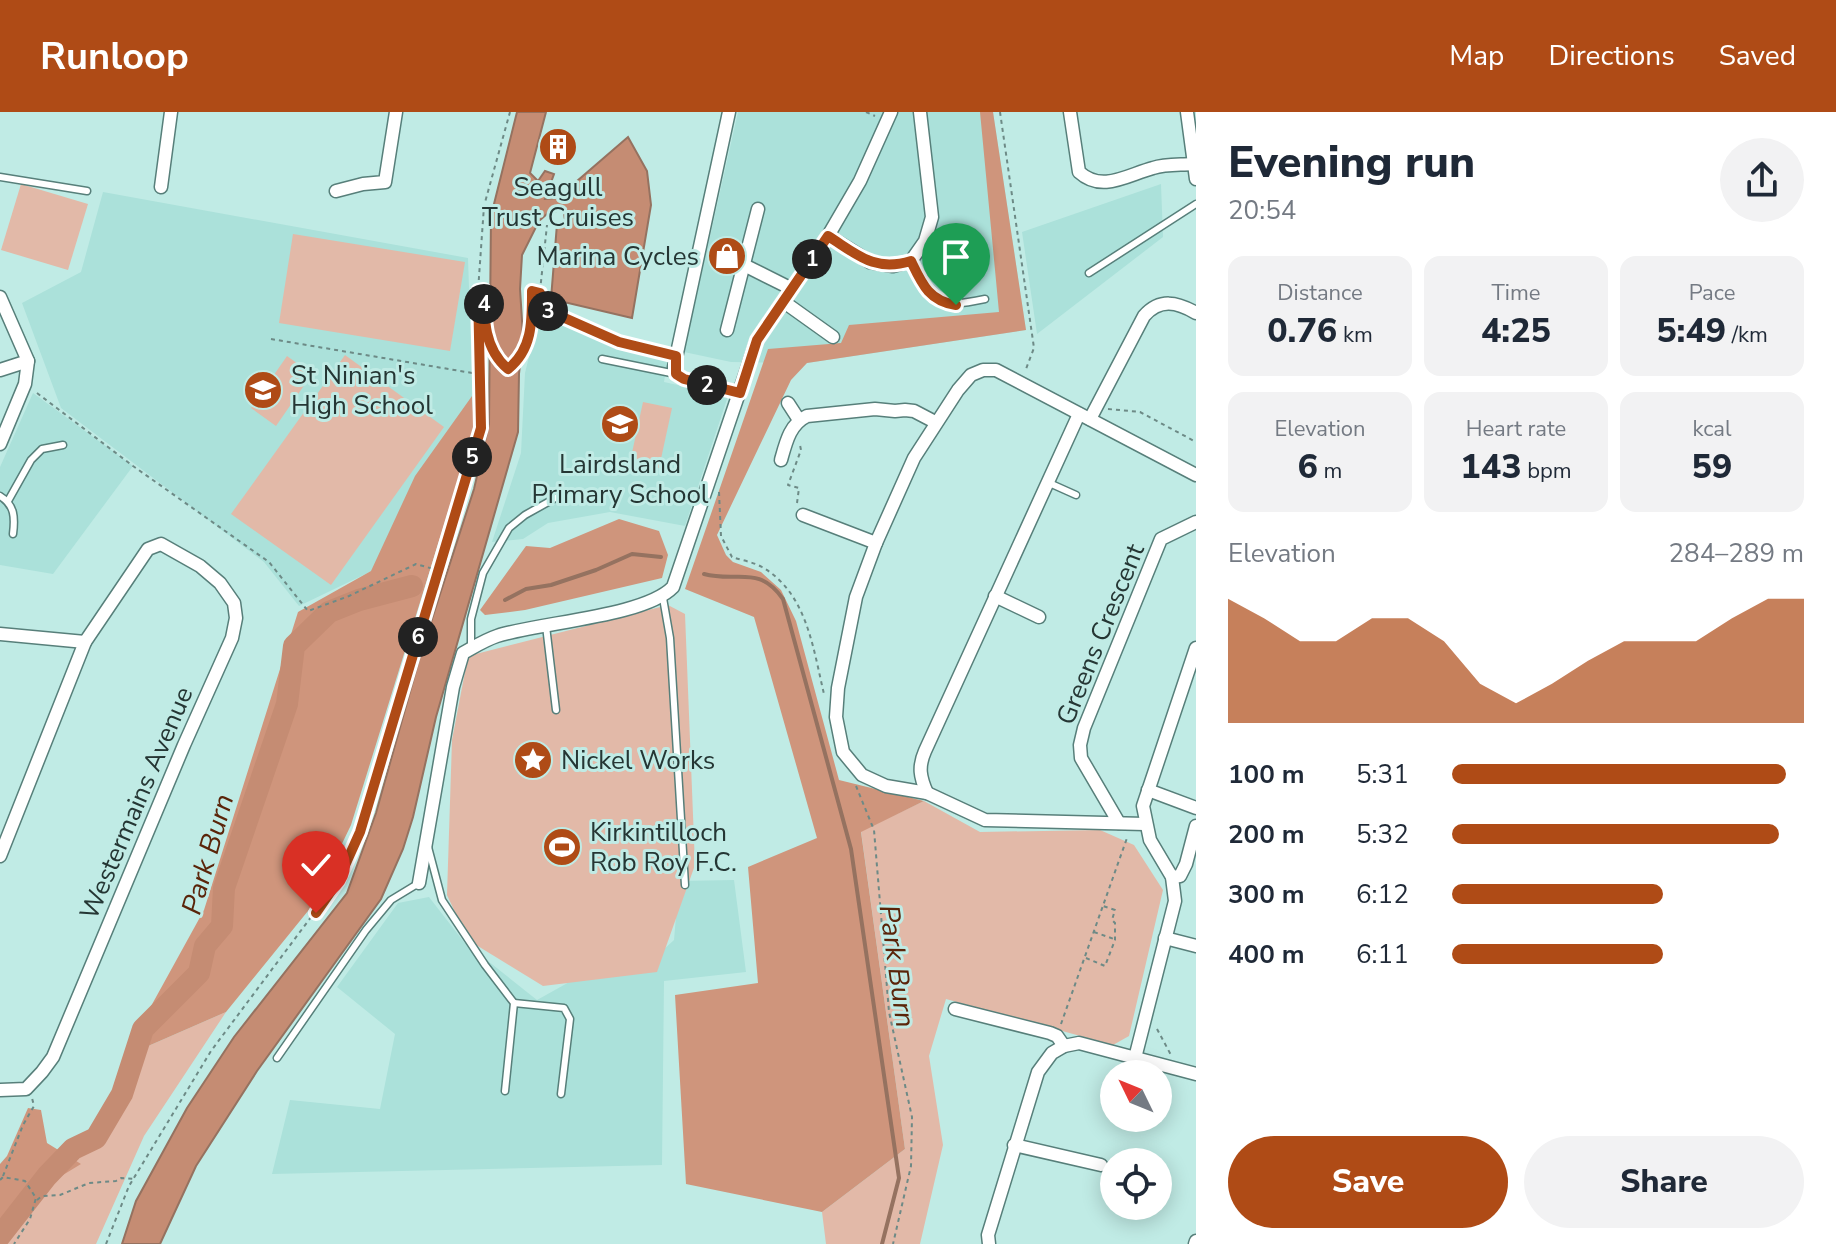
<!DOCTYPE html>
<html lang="en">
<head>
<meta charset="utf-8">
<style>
	body { margin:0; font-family:"Nunito Sans",sans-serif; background:#f2f2f3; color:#1f2937; height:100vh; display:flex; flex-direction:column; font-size:30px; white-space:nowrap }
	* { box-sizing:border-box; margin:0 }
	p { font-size:26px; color:#747a83 }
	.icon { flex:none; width:44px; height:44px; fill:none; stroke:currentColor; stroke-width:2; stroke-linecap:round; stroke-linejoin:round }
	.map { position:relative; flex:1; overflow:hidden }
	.details { display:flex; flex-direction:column; background:#fff; width:640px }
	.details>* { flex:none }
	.needle { width:52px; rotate:313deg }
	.tools { position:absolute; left:1100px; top:948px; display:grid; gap:16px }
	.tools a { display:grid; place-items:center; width:72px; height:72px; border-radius:50%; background:#fff; box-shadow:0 4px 20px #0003; font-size:40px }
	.pin { position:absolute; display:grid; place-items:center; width:68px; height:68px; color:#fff; margin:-82px -34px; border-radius:50% 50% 50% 0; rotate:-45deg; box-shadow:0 0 8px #0007 }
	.pin .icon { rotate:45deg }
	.km { position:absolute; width:40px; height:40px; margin:-20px; border-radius:50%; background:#222; color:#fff; font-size:22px; line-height:40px; text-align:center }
	.round { display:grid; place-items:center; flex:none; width:84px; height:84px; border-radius:42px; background:#f2f2f3 }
	.overview { display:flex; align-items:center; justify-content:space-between; height:136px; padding:0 32px }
	h1 { font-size:44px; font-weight:800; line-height:60px }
	.metrics { display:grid; grid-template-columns:repeat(3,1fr); gap:12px; height:136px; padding:8px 32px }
	.metrics div { display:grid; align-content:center; border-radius:16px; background:#f2f2f3; text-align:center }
	.metrics b { font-size:34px; font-weight:800 }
	.metrics small { font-size:22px; font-weight:400 }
	.metrics p { font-size:22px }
	.chart { height:224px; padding:16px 32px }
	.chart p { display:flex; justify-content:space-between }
	.chart svg { width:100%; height:144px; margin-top:8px; fill:#af4b16; opacity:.7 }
	.primary-button { display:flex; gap:16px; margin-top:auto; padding:16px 32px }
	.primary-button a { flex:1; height:92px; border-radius:48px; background:#af4b16; color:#fff; font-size:32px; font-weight:800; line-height:92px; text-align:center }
	.primary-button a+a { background:#f2f2f3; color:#1f2937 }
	ul { padding:0 32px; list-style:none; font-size:26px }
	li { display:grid; grid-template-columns:128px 96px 1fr; align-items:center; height:60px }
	li i { height:20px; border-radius:10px; background:#af4b16 }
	header { display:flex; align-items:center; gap:48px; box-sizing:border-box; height:112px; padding:0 40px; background:#af4b16; color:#fff }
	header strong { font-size:38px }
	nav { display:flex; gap:44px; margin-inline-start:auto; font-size:28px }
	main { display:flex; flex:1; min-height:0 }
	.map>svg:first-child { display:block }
</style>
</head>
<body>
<header>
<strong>Runloop</strong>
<nav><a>Map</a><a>Directions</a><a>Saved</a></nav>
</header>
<main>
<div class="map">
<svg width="1196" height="1132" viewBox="0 0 1196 1132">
	<rect width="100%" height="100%" fill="#c0ebe5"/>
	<g fill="#abe1da">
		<path d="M738 0H993L1026 218 807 251 731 250 684 240Z"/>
		<path d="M1161 72 1163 125 1037 222 1022 120Z"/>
		<path d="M103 80 468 146 473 296 432 430 299 494 264 450 61 296 22 191 81 160Z"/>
		<path d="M540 200 669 239 664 270 728 284 685 414 610 400 548 411 523 427 492 430 521 341 525 261Z"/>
		<path d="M33 281 133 354 53 462 0 453V355Z"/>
		<path d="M734 768 746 860 664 869 662 1053 272 1062 290 988 380 997 395 922 337 875 398 791 429 785 464 830 537 888 580 864 638 861 674 828 679 769Z"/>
	</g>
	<g fill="#e2b9a8">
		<path d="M21 72 88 92 68 158 1 138Z"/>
		<path d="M293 122 465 150 450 239 279 211Z"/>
		<path d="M345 243 444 315 331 473 231 402Z"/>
		<path d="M287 244 312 262 276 314 251 296Z"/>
		<path d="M643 290 672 296 659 356 630 350Z"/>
		<path d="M668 493 685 502 695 753 657 860 543 874 468 828 447 783 452 628 468 544Z"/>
		<path d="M924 689 980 720 1100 718 1134 733 1163 778 1129 924 1113 933 946 887 929 944 943 1033 920 1132H826L822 1100 905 1037 861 719Z"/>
		<path d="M226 900 144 1024 96 1132H0V1125L7 1122 69 1036 107 1000 123 945Z"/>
	</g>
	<g fill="#cf957c">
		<path d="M980 0H993L1026 218 807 251 791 268 717 423 726 443 733 450 761 460 781 478 796 509 839 668 924 689 861 720 905 1037 822 1100 686 1072 675 883 758 871 748 755 817 726 754 505 685 477 768 237 841 231 849 213 999 200Z"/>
		<path d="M472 284 474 316 351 713 312 794 226 900 123 945 204 798 298 500 371 459 415 364Z"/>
		<path d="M619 407 659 419 668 443 662 466 525 498 485 503 480 498 526 434 550 436Z"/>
		<path d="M28 996 41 998 47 1031 81 1052 53 1069 13 1122 0 1131V1052L7 1044Z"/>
	</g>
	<path fill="#c58c73" stroke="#957260" stroke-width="2" d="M517 0H546L530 61 538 69 545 59 554 62 545 87 570 85 569 76 628 25 647 59 651 93 632 206 551 187 557 112 565 109 564 100 561 98 548 101 539 109 522 143 520 177 523 224 519 262 518 320 436 605 413 705 403 737 381 787 257 959 196 1054 160 1132H122L136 1089 187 996 234 925 347 781 376 701 420 544 474 377 489 312 491 104Z"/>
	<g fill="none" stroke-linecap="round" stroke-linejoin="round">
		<g stroke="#957260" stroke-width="4">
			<path d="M704 462C738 471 758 452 783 487L851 737 899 1066 882 1132"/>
			<path d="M505 488 526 477 551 473 596 458 632 442 661 445"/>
		</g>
		<path stroke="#c58c73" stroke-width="22" d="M0 1124 47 1064 73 1037 96 1026 122 982 143 917 199 861 205 834 222 814 224 776 287 592 294 534 329 500 359 488 412 474"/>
		<g stroke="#577f7a" stroke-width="9">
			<g id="lane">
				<path d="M0 65 87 79"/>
				<path d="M911 149C932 193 937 197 985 187"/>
				<path d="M1089 161 1196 92"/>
				<path d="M602 247 676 262"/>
				<path d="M1047 370 1076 383"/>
				<path d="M0 384C15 393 15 406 13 422"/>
				<path d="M8 389 31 348 42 337 63 333"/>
				<path d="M663 486 670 526 685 773"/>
				<path d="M546 514 556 598"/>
				<path d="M471 537V507L483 461 509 416 525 403 559 384"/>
				<path d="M428 735 442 788 485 853 514 891 505 979"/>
				<path d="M514 891 564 896 570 907 561 982"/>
				<path d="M277 946 366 818 391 788 419 771"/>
			</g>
		</g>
		<g stroke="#577f7a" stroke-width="15">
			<g id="street">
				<path d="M729 0 674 255 676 262 684 267 740 281"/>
				<path d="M1070 0 1079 60C1102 81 1127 63 1153 56 1165 52 1179 53 1192 52"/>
				<path d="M1187 0 1196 67"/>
				<path d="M161 75 171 0"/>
				<path d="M336 79 363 72 385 70 396 0"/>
				<path d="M828 124 870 150 893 154 911 149 925 129 932 105 920 0"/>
				<path d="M744 153 792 177"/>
				<path d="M0 185 28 249 25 272 0 332"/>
				<path d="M784 190 833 225"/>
				<path d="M727 218 758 97"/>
				<path d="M0 258 28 249"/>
				<path d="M788 291 799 308"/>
				<path d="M1090 307 1144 204C1160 186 1177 190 1196 201"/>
				<path d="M781 348C786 330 790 312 807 304L875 297 895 299 905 298 914 299 935 310"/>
				<path d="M803 403 876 431"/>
				<path d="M995 484 1039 505"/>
				<path d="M0 522 85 530"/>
				<path d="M1148 678 1196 696"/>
				<path d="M927 681C920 665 918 655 925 639L1079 302"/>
				<path d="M1119 711 1081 646 1080 633 1084 616 1161 427 1196 410"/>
				<path d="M1145 712 985 708 927 681 886 674 862 663 843 640 836 605 838 576 856 485 876 431 914 346 958 278 971 263 983 258H996L1196 363"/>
				<path d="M0 744 85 530 148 437 161 432 200 454 220 471 234 491 236 506 232 526 184 633 53 945 42 960 26 977 0 978"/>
				<path d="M1172 765 1180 764 1186 752 1196 714"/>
				<path d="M419 771 453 575 463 541C474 535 485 528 497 524 540 510 644 505 673 475L757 228 828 124 860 69 891 0"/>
				<path d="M1165 826 1196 834"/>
				<path d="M955 897 1050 921 1057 924 1064 934"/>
				<path d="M1135 946 1175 789 1172 765 1150 728 1143 694 1196 536"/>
				<path d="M1014 1033 1101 1053"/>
				<path d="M989 1132 988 1123 1038 960 1052 941 1064 934 1079 931 1196 962"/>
				<path d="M1195 1132 1196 1129"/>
			</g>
		</g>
		<g stroke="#6d8a86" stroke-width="2" stroke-dasharray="4 4" stroke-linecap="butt">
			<path d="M866 0 875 4"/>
			<path d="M1000 0 1034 236 1026 257"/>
			<path d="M478 179 484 178C484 207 484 237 508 257 533 237 532 208 532 179"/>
			<path d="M533 179 540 181 542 196 619 230 664 241"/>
			<path d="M540 179 547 113"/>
			<path d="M271 227 478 262"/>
			<path d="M37 281 133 354 269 450 308 499 349 484 416 452 437 458"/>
			<path d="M1108 297 1140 300 1196 330"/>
			<path d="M719 380 721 424 732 445C741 448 753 450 762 455 807 481 813 536 824 582"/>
			<path d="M797 391 799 376 788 373 801 338 800 333"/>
			<path d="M856 674 874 718 889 900 912 1005 911 1054 893 1132"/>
			<path d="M1094 820 1114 827"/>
			<path d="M1086 846 1105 854 1115 828V811L1112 808 1115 798 1103 794"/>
			<path d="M1061 912 1127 726"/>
			<path d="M1157 917 1171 943"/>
			<path d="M3 1064 23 1013 34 994 32 986"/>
			<path d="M0 1068 3 1065 25 1069 36 1086 30 1107 14 1132"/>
			<path d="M37 1088 42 1084 60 1083 89 1071 116 1069 121 1066 134 1067"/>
			<path d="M106 1132 129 1074 211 939 338 769 360 720 481 316 478 179 484 94 510 0"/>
		</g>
		<use href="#lane" stroke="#fff" stroke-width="6"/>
		<use href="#street" stroke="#fff" stroke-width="12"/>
	</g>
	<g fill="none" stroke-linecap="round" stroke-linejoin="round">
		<g stroke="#fff" stroke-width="16">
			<path id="route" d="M316 801 338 769 360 720 481 316 478 179 484 178C484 207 484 237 508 257 533 237 532 208 532 179L540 181 542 196 619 230 676 244V262L684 267 740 281 757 228 828 124C858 143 874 160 911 149 922 172 929 189 956 193"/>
		</g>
		<use href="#route" stroke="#af4b16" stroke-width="10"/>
	</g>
	<defs>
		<g id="building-disc" transform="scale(2)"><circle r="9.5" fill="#af4b16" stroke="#c0ebe5"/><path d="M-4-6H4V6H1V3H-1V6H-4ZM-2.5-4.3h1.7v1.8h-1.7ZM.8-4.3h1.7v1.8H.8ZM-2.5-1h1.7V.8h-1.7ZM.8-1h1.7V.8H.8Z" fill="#fff"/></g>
		<g id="shop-disc" transform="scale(2)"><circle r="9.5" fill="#af4b16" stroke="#c0ebe5"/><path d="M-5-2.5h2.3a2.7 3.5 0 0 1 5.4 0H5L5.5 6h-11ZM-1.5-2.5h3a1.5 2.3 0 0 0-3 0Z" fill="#fff"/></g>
		<g id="school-disc" transform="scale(2)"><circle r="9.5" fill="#af4b16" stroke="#c0ebe5"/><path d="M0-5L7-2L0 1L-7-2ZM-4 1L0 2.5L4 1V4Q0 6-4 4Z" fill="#fff"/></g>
		<g id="sight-disc" transform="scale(2)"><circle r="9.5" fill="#af4b16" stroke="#c0ebe5"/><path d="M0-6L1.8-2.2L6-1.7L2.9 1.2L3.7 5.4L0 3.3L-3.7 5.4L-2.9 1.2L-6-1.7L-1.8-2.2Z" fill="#fff"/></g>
		<g id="stadium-disc" transform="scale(2)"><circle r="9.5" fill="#af4b16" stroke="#c0ebe5"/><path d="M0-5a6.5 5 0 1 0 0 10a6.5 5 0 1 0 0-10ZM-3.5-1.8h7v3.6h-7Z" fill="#fff"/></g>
	</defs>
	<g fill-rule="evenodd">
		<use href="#building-disc" x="558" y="35"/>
		<use href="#shop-disc" x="727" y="144"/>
		<use href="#school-disc" x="263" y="278"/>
		<use href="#school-disc" x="620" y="312"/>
		<use href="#sight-disc" x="533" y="648"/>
		<use href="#stadium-disc" x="562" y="735"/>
	</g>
	<g text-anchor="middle" stroke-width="6" stroke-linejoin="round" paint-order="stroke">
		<g font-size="26" fill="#253634" stroke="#c0ebe5" text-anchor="start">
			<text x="558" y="84" text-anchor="middle">Seagull<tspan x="558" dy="30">Trust Cruises</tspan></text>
			<text x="699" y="153" text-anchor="end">Marina Cycles</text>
			<text x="291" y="272">St Ninian's<tspan x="291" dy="30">High School</tspan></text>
			<text x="620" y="361" text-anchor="middle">Lairdsland<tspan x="620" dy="30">Primary School</tspan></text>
			<text x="561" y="657">Nickel Works</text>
			<text x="590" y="729">Kirkintilloch<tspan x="590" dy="30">Rob Roy F.C.</tspan></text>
		</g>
		<g font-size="26" fill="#253634" stroke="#c0ebe5">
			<text transform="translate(1100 522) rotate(-68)" y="9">Greens Crescent</text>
			<text transform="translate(136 691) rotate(-67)" y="9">Westermains Avenue</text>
		</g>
		<g font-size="28" font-style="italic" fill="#5a2409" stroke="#c0ebe5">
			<text transform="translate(207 742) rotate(-74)" y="10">Park Burn</text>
			<text transform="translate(898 854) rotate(82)" y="10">Park Burn</text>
		</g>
	</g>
</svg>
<div class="tools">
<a><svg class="needle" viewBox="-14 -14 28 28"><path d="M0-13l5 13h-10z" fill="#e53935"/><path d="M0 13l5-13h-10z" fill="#747a83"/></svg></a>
<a><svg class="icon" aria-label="locate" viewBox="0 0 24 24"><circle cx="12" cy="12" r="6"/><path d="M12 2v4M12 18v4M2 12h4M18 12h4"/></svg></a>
</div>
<div class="pin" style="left:956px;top:193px;background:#1e9e55"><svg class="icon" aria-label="arrive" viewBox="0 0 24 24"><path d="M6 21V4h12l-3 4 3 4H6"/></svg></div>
<div class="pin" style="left:316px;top:801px;background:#d93025"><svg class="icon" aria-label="check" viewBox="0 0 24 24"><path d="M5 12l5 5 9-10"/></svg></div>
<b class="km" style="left:812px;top:147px">1</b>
<b class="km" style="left:707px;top:273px">2</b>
<b class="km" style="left:548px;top:199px">3</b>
<b class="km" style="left:484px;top:192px">4</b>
<b class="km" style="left:472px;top:345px">5</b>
<b class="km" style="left:418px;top:525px">6</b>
</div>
<section class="details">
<div class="overview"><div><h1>Evening run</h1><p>20:54</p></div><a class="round"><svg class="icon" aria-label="share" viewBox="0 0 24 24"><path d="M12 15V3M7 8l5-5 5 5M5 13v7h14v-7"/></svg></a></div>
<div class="metrics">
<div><p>Distance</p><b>0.76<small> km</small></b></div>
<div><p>Time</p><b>4:25</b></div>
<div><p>Pace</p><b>5:49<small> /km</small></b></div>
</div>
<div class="metrics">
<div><p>Elevation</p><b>6<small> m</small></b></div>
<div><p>Heart rate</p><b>143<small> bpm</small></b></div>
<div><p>kcal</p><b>59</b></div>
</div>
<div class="chart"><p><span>Elevation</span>284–289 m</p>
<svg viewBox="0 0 160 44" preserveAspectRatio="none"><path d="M0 44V6L10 12L20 19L30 19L40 12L50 12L60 19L70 32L80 38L90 32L100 25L110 19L120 19L130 19L140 12L150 6L160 6V44z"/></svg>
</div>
<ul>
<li><b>100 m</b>5:31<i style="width:95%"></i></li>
<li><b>200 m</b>5:32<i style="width:93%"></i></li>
<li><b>300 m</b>6:12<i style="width:60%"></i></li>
<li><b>400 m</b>6:11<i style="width:60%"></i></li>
</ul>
<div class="primary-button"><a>Save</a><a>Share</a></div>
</section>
</main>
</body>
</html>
